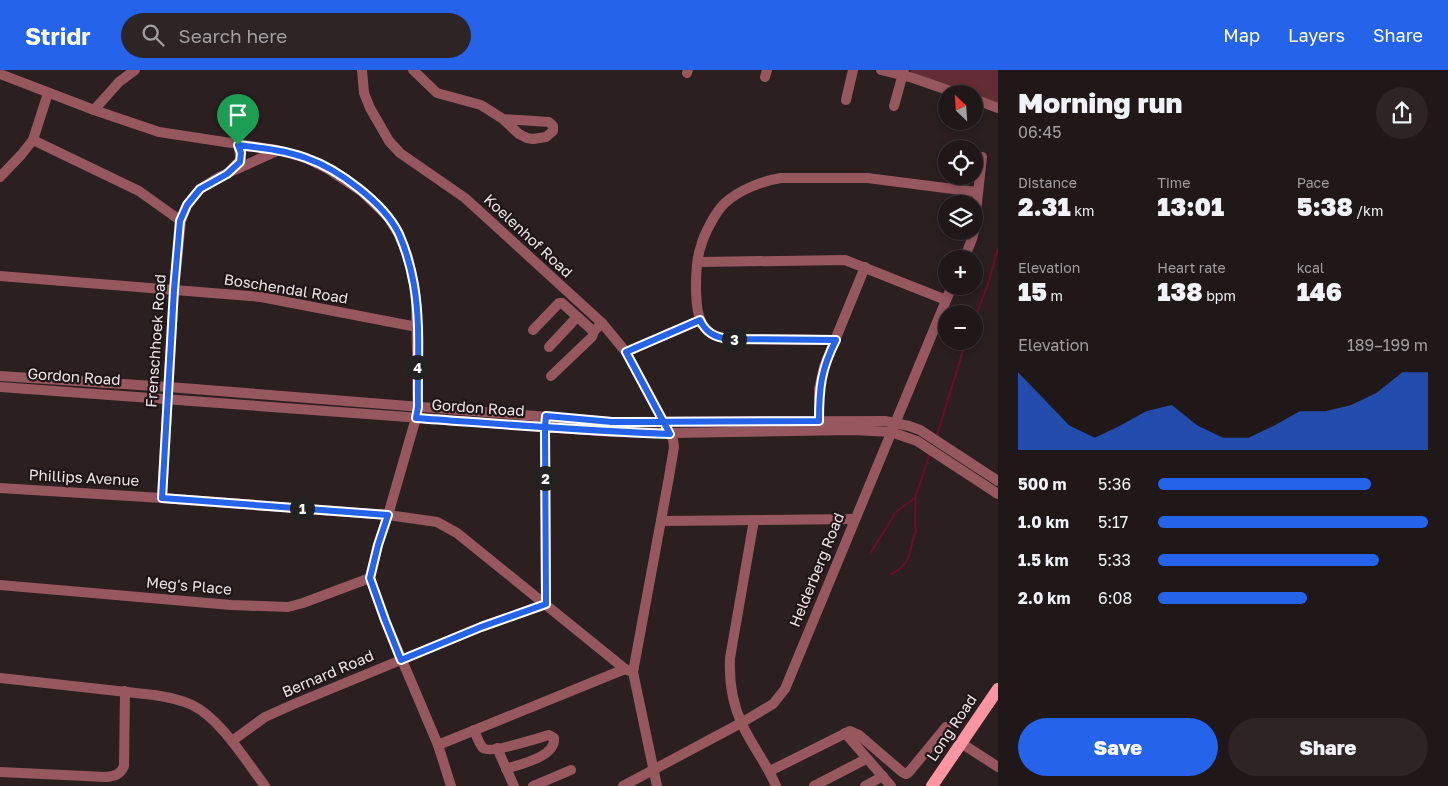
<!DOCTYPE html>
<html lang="en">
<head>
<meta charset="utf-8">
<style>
	body { margin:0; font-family:"Golos Text",sans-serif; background:#2d2425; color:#f1f3f6; height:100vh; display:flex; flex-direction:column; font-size:19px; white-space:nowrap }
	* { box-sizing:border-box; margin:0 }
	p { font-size:16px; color:#a29fa2 }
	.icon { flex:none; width:28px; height:28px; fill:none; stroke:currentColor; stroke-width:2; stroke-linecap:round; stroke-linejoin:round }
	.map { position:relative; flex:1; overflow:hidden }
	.sheet { display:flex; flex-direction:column; background:#201718; width:450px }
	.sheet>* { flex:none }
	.needle { width:32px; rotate:335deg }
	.fabs { position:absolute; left:938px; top:15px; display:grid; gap:10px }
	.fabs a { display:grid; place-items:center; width:45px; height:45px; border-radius:50%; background:#201718; box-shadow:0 2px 8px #0003,0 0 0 1px #3d3637; font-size:25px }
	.pin { position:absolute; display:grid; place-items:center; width:42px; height:42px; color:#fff; margin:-51px -21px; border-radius:50% 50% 50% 0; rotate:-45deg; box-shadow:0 0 5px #0007 }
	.pin .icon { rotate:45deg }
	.km { position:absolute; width:25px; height:25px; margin:-12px; border-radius:50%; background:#222; color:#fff; font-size:14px; line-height:25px; text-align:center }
	.round { display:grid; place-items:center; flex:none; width:52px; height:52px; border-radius:26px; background:#2d2425 }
	.summary { display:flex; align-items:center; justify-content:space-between; height:85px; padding:0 20px }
	h1 { font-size:28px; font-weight:800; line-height:38px }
	.metrics { display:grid; grid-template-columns:repeat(3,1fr); gap:8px; height:85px; padding:5px 20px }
	.metrics div { display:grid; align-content:center }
	.metrics b { font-size:25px; font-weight:800 }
	.metrics small { font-size:14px; font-weight:400 }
	.metrics p { font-size:14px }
	.chart { height:140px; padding:10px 20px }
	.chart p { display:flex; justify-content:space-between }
	.chart svg { width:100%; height:90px; margin-top:5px; fill:#2563eb; opacity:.7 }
	.action { display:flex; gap:10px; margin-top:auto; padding:10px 20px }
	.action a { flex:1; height:58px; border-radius:30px; background:#2563eb; color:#fff; font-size:20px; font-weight:800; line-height:58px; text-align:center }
	.action a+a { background:#2d2425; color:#f1f3f6 }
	ul { padding:0 20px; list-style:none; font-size:16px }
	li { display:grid; grid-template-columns:80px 60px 1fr; align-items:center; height:38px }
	li i { height:12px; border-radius:6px; background:#2563eb }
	header { display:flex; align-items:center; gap:30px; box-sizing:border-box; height:70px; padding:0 25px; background:#2563eb; color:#fff }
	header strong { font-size:24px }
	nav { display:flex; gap:28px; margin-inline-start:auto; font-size:18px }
	.search { width:350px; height:45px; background:#2d2425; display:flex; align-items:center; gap:12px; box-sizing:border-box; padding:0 18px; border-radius:28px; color:#a29fa2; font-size:19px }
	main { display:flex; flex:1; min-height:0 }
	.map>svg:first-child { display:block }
</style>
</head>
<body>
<header>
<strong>Stridr</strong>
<div class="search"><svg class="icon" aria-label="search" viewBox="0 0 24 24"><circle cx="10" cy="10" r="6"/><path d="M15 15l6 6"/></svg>Search here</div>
<nav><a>Map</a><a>Layers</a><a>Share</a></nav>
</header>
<main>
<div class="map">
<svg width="998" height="716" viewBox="0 0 998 716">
	<rect width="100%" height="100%" fill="#2b1f20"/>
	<path fill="#642c34" d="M911 0H998V38L974 28V24H962L910 4Z"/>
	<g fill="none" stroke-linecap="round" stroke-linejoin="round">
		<g stroke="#6c0e28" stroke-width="2">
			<path d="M974 251 989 211 998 178"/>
			<path d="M937 365 966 271"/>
			<path d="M871 482 896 442 915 428 930 384"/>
			<path d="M891 504C914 493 908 479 916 461 913 449 917 440 915 428"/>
		</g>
		<g stroke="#96575f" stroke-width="10">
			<path d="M362 0 364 23 370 38 389 71 400 83 465 128 602 253 626 282 673 369 674 377 669 407 633 602 657 716"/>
			<path d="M413 0 437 23 481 35 503 49 519 64 527 68 533 69 546 67 553 61V56L549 52 503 49"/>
			<path d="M881 0 913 8 959 24"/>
			<path d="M687 3 688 0"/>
			<path d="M0 4 94 40 159 62 277 80 306 88 328 99 361 121 388 147 398 163 408 187 414 214 416 232 418 337 416 348 388 445 378 475 370 508 385 550 438 675 451 716"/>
			<path d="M765 7 767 0"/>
			<path d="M974 29 998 38"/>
			<path d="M846 30 853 0"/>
			<path d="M894 36 904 0"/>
			<path d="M94 40 119 12 135 0"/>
			<path d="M33 70 139 121 181 151"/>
			<path d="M231 100 241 89 238 75"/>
			<path d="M0 107 21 85 33 70 48 23"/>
			<path d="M974 160 982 87"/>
			<path d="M964 189 972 169 974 161"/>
			<path d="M698 192 845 190 946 230"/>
			<path d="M0 206 261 227 417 257"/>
			<path d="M533 260 559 233H562L592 260 594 261 602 253"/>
			<path d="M835 270 728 269C717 267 709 265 703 255 693 240 695 192 701 176 704 164 716 141 725 133 739 120 762 111 781 108H867L977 122"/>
			<path d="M549 277 577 247"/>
			<path d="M626 282 700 250"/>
			<path d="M0 306 169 317 611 352 885 351 909 356 920 360 998 411"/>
			<path d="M551 306 592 267 594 261"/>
			<path d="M0 317 613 362 671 363 853 360 891 362 917 371 998 424"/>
			<path d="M819 357V319L824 297 865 197"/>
			<path d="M0 418 162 428 388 445 437 452 457 463 625 599"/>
			<path d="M162 428 174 220 181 151 187 135 200 119 219 107 277 81"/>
			<path d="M754 450 730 588C729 611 732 633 742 654 752 676 767 694 776 716"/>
			<path d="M661 451 854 449"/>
			<path d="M0 515 231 535 288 537 303 533 370 508"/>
			<path d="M0 608 154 625C167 627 180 629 192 635 220 648 246 691 265 716"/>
			<path d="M474 660C476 665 479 674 483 678 490 684 538 668 549 665L554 668C556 687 520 694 506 699"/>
			<path d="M845 663 891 716"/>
			<path d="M232 671 265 647 294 634 481 557 546 534 545 351"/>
			<path d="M961 673 998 697"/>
			<path d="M438 675 625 599 630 601"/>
			<path d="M497 678 514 716"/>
			<path d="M770 701 850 661 859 665 902 702 906 704 909 702 946 657"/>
			<path d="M0 702 106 707C115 706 120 705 124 696L125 621"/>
			<path d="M533 716 571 700"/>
			<path d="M623 716 741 653 773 634 785 619 952 216"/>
			<path d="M814 716 866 689"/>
			<path d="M865 716 883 706"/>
		</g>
		<path stroke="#fd94a1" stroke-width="12" d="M932 716 998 619"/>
	</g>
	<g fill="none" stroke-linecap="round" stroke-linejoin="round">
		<g stroke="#fff" stroke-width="10">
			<path id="route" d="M238 75 241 83 240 92 227 104 200 119 187 135 180 151 174 220 162 428 388 445 378 475 370 508 385 550 401 590 481 557 546 534 545 358 546 346 612 352 819 351C819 318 821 299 836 270L728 269C715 267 706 263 700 250L626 282 670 364C585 361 501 354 416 348L418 337C417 297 421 255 414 215 411 198 406 180 399 164 384 133 338 99 306 88 284 80 261 78 238 75"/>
		</g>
		<use href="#route" stroke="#2563eb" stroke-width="6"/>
	</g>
	<g text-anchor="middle" stroke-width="4.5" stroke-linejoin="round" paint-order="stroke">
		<g font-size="15" fill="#eee5e6" stroke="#211617">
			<text transform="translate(528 166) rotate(43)" y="5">Koelenhof Road</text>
			<text transform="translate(286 219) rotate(9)" y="5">Boschendal Road</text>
			<text transform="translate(156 271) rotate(-86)" y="5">Frenschhoek Road</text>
			<text transform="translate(74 307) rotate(4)" y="5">Gordon Road</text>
			<text transform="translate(478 338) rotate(4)" y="5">Gordon Road</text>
			<text transform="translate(84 408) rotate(3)" y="5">Phillips Avenue</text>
			<text transform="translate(817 500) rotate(-68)" y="5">Helderberg Road</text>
			<text transform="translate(189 516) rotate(5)" y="5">Meg's Place</text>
			<text transform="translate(328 604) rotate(-23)" y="5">Bernard Road</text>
			<text transform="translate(952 658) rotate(-56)" y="5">Long Road</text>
		</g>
	</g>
</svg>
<div class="fabs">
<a><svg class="needle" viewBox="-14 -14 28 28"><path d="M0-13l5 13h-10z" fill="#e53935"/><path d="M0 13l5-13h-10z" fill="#a29fa2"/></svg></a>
<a><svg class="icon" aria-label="locate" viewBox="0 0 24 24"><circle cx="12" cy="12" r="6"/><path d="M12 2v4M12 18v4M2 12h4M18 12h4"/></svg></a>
<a><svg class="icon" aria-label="layers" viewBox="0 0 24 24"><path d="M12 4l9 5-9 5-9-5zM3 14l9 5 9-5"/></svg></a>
<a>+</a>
<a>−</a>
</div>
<div class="pin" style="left:238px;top:75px;background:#1e9e55"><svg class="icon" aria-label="arrive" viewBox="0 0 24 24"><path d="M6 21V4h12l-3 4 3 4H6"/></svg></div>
<b class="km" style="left:302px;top:438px">1</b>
<b class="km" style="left:545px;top:408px">2</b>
<b class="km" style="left:734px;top:269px">3</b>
<b class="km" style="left:417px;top:297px">4</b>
</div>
<section class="sheet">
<div class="summary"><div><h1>Morning run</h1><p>06:45</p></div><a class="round"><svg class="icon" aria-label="share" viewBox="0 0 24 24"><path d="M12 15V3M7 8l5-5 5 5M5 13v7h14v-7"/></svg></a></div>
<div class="metrics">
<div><p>Distance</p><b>2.31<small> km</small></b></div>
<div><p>Time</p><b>13:01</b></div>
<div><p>Pace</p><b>5:38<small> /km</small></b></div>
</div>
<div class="metrics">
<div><p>Elevation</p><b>15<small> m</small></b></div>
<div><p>Heart rate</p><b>138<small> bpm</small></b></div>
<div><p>kcal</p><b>146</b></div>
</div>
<div class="chart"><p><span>Elevation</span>189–199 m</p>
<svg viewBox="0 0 160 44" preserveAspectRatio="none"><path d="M0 44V6L10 19L20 32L30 38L40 32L50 25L60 22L70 32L80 38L90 38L100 32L110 25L120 25L130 22L140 16L150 6L160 6V44z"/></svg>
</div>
<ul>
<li><b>500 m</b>5:36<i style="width:79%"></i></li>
<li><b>1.0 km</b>5:17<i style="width:100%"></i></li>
<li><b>1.5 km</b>5:33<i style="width:82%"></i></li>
<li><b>2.0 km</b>6:08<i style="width:55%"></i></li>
</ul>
<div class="action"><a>Save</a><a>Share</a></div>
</section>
</main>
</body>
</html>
